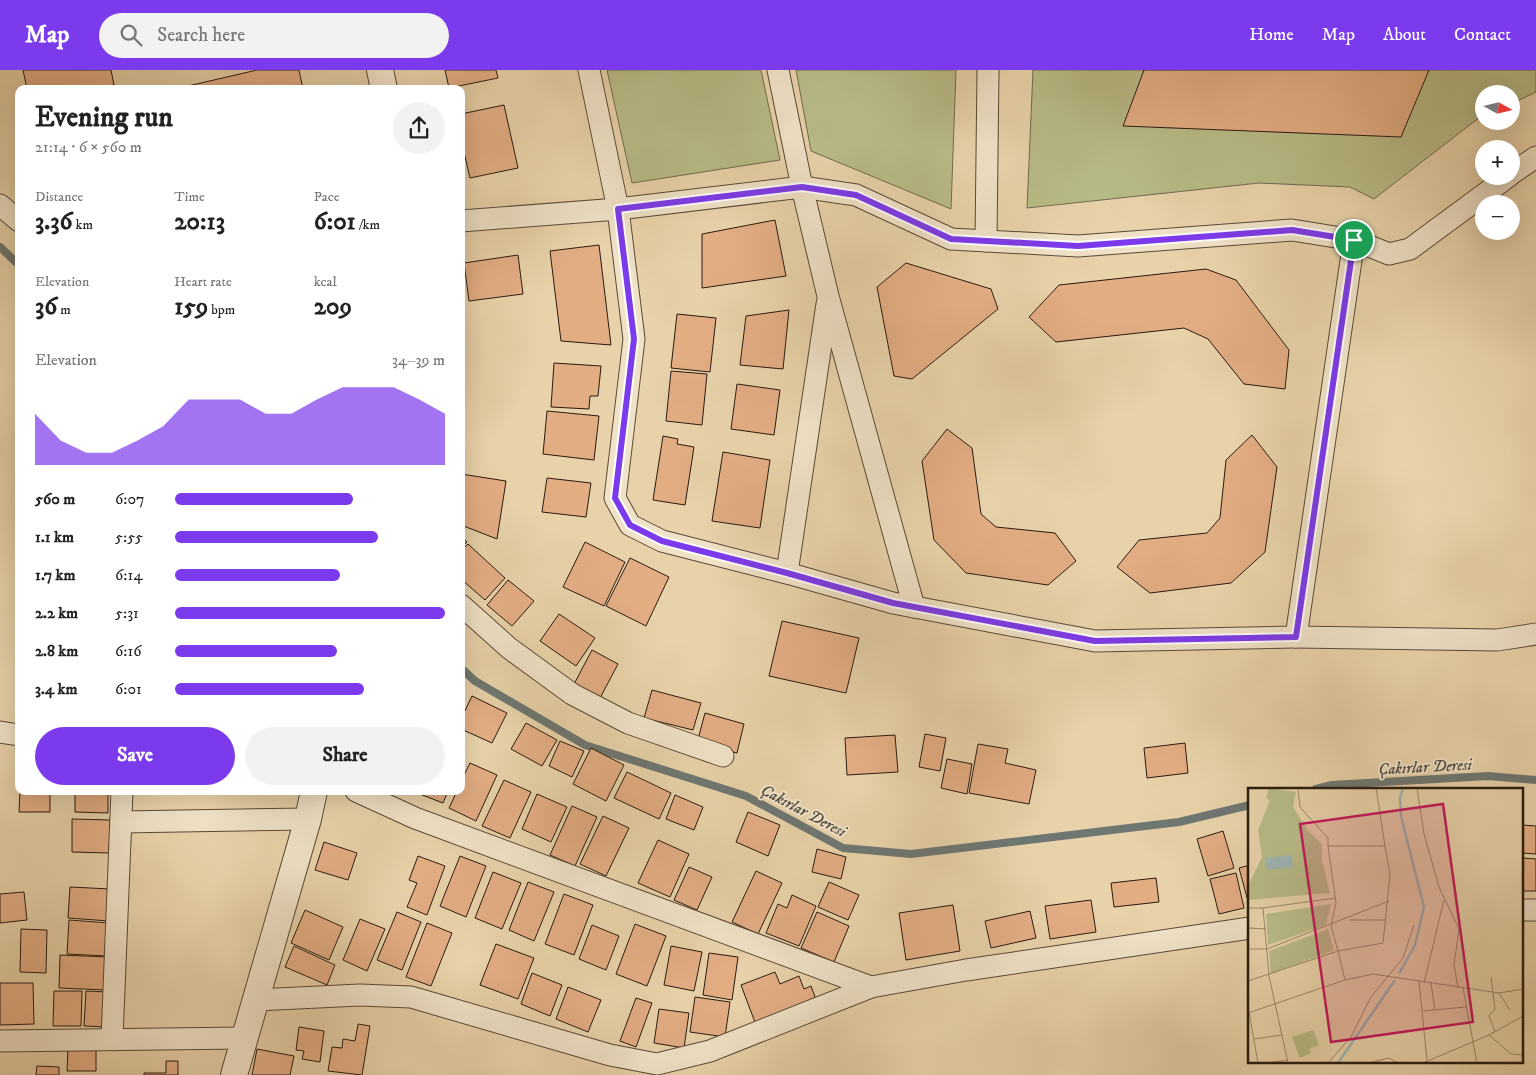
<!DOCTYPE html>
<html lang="en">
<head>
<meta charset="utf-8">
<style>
	body { margin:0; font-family:"IM FELL DW Pica",serif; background:#f2f2f2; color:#222; height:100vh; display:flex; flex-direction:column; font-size:19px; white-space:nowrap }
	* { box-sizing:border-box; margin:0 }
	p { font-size:16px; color:#767676 }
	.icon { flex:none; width:28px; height:28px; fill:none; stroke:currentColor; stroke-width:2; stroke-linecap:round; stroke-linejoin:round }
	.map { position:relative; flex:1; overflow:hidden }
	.details { position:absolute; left:15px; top:15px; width:450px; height:710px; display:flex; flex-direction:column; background:#fff; border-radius:10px; box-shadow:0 5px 20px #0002 }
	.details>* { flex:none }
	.needle { width:32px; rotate:98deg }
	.tools { position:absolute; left:1475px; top:15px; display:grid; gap:10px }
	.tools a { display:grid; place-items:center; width:45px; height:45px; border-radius:50%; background:#fff; box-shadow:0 5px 20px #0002; font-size:25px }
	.pin { position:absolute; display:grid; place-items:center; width:42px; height:42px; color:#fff; margin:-21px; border:2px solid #fff; border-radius:50%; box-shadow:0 1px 5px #0007 }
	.round { display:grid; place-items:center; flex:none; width:52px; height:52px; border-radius:26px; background:#f2f2f2 }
	.overview { display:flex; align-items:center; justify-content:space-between; height:85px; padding:0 20px }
	h1 { font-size:28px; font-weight:700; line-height:38px }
	.figures { display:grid; grid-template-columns:repeat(3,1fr); gap:8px; height:85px; padding:5px 20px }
	.figures div { display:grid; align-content:center }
	.figures b { font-size:25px; font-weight:700 }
	.figures small { font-size:14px; font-weight:400 }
	.figures p { font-size:14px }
	.chart { height:140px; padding:10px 20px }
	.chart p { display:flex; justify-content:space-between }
	.chart svg { width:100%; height:90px; margin-top:5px; fill:#7c3aed; opacity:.7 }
	.cta { display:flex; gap:10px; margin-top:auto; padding:10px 20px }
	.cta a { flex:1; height:58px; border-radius:30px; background:#7c3aed; color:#fff; font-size:20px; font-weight:700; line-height:58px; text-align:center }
	.cta a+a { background:#f2f2f2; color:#222 }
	ul { padding:0 20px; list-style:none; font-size:16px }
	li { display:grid; grid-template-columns:80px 60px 1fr; align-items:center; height:38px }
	li i { height:12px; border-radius:6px; background:#7c3aed }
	header { display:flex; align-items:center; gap:30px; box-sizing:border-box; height:70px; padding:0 25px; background:#7c3aed; color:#fff }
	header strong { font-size:24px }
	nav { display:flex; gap:28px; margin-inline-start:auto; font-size:18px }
	.search { width:350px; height:45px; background:#f2f2f2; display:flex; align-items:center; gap:12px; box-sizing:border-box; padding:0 18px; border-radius:28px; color:#767676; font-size:19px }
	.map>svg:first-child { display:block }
</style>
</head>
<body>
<header>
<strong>Map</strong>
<div class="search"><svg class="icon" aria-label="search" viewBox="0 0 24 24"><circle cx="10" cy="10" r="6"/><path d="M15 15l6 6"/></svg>Search here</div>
<nav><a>Home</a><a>Map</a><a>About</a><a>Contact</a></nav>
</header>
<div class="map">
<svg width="1536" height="1005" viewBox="0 0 1536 1005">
	<rect width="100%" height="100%" fill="#e8d2a9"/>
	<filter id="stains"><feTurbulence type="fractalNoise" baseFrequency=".004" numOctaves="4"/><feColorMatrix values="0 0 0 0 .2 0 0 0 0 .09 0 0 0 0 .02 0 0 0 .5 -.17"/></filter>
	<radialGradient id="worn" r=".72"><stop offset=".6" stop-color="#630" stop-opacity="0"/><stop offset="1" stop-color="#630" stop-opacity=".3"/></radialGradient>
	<g fill="#b8bb87" stroke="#716b4b">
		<path d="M607 0H761L780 90 632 113Z"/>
		<path d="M796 0H956L951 139 811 81Z"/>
		<path d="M1033 0H1536V22L1511 34V24H1484V46L1476 50 1374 129 1350 117 1259 113 1027 138Z"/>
	</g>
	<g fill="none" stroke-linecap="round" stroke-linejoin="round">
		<g stroke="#6e7772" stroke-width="8">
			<path d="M0 177 19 195"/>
			<path d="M461 598 475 611 585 675 746 726 843 778 911 784 1179 752 1250 735"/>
			<path d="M1316 719 1332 715 1488 706 1536 710"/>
		</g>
	</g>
	<g fill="#e3ad84" stroke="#2a1b0f">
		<path d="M23 0H111L114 15 89 19H27Z"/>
		<path d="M257 0H299L303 19H175Z"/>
		<path d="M445 0H496L498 8 449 18Z"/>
		<path d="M1144 0H1429L1401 67 1123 56Z"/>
		<path d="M504 35 518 98 470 108 461 69V44Z"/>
		<path d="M775 150 786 206 702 218V164Z"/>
		<path d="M599 175 611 275 561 271 550 181Z"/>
		<path d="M518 185 523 224 469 231 464 193Z"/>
		<path d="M906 193 991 219 998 239 912 309 894 306 877 217Z"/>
		<path d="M1206 199 1236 210 1289 280 1285 319 1244 314 1208 269 1184 258 1056 272 1029 247 1059 215Z"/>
		<path d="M789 240 783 299 740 295 746 246Z"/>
		<path d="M677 244 716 248 710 302 671 298Z"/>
		<path d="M554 293 601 296 598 326H590L589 339 551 337Z"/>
		<path d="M671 301 707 304 702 355 666 351Z"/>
		<path d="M737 314 780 320 774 365 731 359Z"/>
		<path d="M547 341 599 346 594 390 543 384Z"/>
		<path d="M947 359 972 378 981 444 996 457 1055 463 1076 491 1048 515 966 503 934 470 922 391Z"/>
		<path d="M1252 365 1277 397 1265 482 1231 513 1150 523 1117 497 1139 470 1207 463 1220 448 1226 390Z"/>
		<path d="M663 366 678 369 677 374 694 377 685 435 653 430Z"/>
		<path d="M723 382 770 390 760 458 712 451Z"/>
		<path d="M461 404 506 411 497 469 461 455Z"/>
		<path d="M547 408 591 413 586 447 542 442Z"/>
		<path d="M461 467 467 472 461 478Z"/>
		<path d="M585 472 625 492 604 536 563 517Z"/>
		<path d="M468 474 505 508 485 530 461 509V481Z"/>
		<path d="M630 488 669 507 646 556 606 536Z"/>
		<path d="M508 510 534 531 512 556 487 535Z"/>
		<path d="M559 544 595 568 576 596 540 571Z"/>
		<path d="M782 551 859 568 846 623 769 606Z"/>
		<path d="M592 580 618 594 599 630 573 616Z"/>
		<path d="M652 620 701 633 693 660 644 648Z"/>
		<path d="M472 626 507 643 492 673 461 659V649Z"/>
		<path d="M705 643 744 654 737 683 697 673Z"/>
		<path d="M526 653 557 670 542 696 511 679Z"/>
		<path d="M925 664 946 668 940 701 919 697Z"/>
		<path d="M895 665 898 702 847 705 845 668Z"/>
		<path d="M560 671 584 681 572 707 549 696Z"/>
		<path d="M1185 673 1188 703 1147 708 1144 678Z"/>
		<path d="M978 674 1008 679 1005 693 1036 700 1029 734 969 723Z"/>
		<path d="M591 678 624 695 606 731 573 714Z"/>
		<path d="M947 689 972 694 967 724 941 718Z"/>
		<path d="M470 693 497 705 476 751 449 738 457 721H461V711Z"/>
		<path d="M627 702 671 723 659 749 614 728Z"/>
		<path d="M504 710 531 722 510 768 482 756Z"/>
		<path d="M20 721H50V742H19Z"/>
		<path d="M75 721H108V743L75 742Z"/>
		<path d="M412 721H448L443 733Z"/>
		<path d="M537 724 567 737 551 772 522 759Z"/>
		<path d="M675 725 703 737 694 760 666 749Z"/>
		<path d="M572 736 597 747 575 796 550 785Z"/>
		<path d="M748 742 780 755 768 786 736 772Z"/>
		<path d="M603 746 629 758 606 806 580 794Z"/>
		<path d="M72 749 110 750 109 783 72 782Z"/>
		<path d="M1522 755 1536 756V784L1522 783Z"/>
		<path d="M1223 761 1234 798 1208 806 1197 769Z"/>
		<path d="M658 770 689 784 670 827 638 813Z"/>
		<path d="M324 772 357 783 348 810 315 800Z"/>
		<path d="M817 779 846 787 841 809 812 802Z"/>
		<path d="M418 786 445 796 427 845 407 837 417 813 409 810Z"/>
		<path d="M460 786 486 796 466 847 440 836Z"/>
		<path d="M1522 788 1536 789V821H1522Z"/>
		<path d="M1250 795V835H1249L1239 798Z"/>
		<path d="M689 797 712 807 697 840 674 830Z"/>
		<path d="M756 801 782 813 758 864 732 852Z"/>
		<path d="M493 802 521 813 502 859 475 848Z"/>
		<path d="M1236 803 1244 838 1219 844 1210 809Z"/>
		<path d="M1156 808 1159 832 1114 837 1111 813Z"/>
		<path d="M528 812 554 822 534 871 509 860Z"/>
		<path d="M829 812 859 825 848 850 818 837Z"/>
		<path d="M70 817 111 819 109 851 68 848Z"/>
		<path d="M24 822 27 850 0 853V824Z"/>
		<path d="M564 824 593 835 574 885 545 874Z"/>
		<path d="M792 825 816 836 799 876 766 863 778 834 787 838Z"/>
		<path d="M1091 830 1096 862 1050 869 1045 836Z"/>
		<path d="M953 835 960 881 906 890 899 843Z"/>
		<path d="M305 840 343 857 329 890 291 873Z"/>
		<path d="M1030 841 1036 868 991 878 985 851Z"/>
		<path d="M397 842 421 852 402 900 377 890Z"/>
		<path d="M817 842 849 856 834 892 801 878Z"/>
		<path d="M360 849 385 859 367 901 343 890Z"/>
		<path d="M69 850 109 853 107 886 67 884Z"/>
		<path d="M427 853 452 863 431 916 406 907Z"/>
		<path d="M635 854 666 866 647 916 616 904Z"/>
		<path d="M592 855 619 866 606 900 579 889Z"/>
		<path d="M21 859 47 860 46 903 20 902Z"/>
		<path d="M496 874 534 888 518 929 480 915Z"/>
		<path d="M294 876 335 895 327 915 285 897Z"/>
		<path d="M671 876 702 882 694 921 664 915Z"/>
		<path d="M709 883 738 887 732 930 703 925Z"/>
		<path d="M60 885 108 887 106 920 59 918Z"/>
		<path d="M775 902 780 914 799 906 804 919 811 916 817 932 756 955 741 915Z"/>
		<path d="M532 903 562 915 550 946 521 934Z"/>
		<path d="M0 913H33L34 954 0 955Z"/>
		<path d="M568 917 601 930 588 962 556 949Z"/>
		<path d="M54 921H82L81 956H53Z"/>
		<path d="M86 921 109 922 107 957 84 956Z"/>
		<path d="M695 927 730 932 725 967 690 962Z"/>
		<path d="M636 928 652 933 636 977 620 971Z"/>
		<path d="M659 939 689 943 684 978 654 973Z"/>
		<path d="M358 954 370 956 362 1005 328 1001 332 977 342 978 343 969 355 971Z"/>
		<path d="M299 957 324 961 320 992 302 989 304 981 296 980Z"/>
		<path d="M68 977H96V1001H67Z"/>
		<path d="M257 979 294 986 290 1005H252Z"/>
		<path d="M166 991H178V1005H144V1003H166Z"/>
		<path d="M37 996 59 997V1005H36Z"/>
	</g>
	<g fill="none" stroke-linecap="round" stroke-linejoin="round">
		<g stroke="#5a4936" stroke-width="23">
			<g id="minor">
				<path d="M778 0 802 117 828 226 914 537"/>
				<path d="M1511 104 1536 87"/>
				<path d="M0 135 19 151"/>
				<path d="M461 151 618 139 802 117 856 125 951 169 1078 176 1292 160 1354 170 1296 567 1095 571 893 533 787 503 662 471 630 455 615 428 634 269 618 139 589 0"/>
				<path d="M1354 170 1389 184 1410 179 1509 106"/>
				<path d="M986 171 988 0"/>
				<path d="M787 503 827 234"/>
				<path d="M461 535 509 578 572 624 628 653 723 686"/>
				<path d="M1296 567 1497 570 1536 564"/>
				<path d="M0 662 19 665"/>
				<path d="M356 721 415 748 871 917"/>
				<path d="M121 752 308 749"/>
				<path d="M1522 840H1536"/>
				<path d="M256 930 360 925 411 927 610 985 657 994 710 981 871 917 966 900 1250 858"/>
				<path d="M112 969 122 721"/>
				<path d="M0 971 244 968"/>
			</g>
		</g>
		<g stroke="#5a4936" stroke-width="28">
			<g id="tertiary">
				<path d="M380 0 384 19"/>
				<path d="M234 1005 308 749 314 721"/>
			</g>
		</g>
		<use href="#minor" stroke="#f0e2c7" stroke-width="21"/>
		<use href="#tertiary" stroke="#f0e2c7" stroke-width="26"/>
	</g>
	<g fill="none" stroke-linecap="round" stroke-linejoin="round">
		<g stroke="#fff" stroke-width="10">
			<path id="route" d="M802 117 856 125 951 169 1078 176 1292 160 1354 170 1296 567 1095 571 893 533 787 503 662 471 630 455 615 428 634 269 618 139Z"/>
		</g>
		<use href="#route" stroke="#7c3aed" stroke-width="6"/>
	</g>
	<g text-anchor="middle" stroke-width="4" stroke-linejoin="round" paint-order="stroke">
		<g font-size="16" font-style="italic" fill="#4c4941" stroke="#f0e2c7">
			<text transform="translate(1425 696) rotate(-3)" y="6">Çakırlar Deresi</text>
			<text transform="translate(804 740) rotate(28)" y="6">Çakırlar Deresi</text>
		</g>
	</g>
	<g transform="translate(1248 718)">
		<rect width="275" height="275" fill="#e8d2a9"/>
		<path d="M21 0 48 4 45 19 60 43 74 56V73L82 105 0 112V98L14 69 10 42 22 12 18 10ZM83 116 78 137 20 157 18 126ZM80 141 86 162 23 186 21 163ZM65 242 71 257 62 260 63 265 52 270 44 249Z" fill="#b8bb87"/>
		<path d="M44 67 45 79 19 82 17 70Z" fill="#9cb5b4"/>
		<path fill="none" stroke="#9cb5b4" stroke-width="2.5" d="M151 186 167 157 176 119 153 28 152 10 155 0M90 275 147 192"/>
		<path fill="none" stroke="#9c896b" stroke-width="1" d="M128 0 137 58M169 0 176 46 191 99 211 141 206 177 210 199M50 2 52 19 80 50V58M0 120H15L21 188 40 275M15 120 87 110M101 132H138M0 140 18 141M0 161H19L141 113M243 189 247 221 241 228 247 244M0 193 90 163 135 155 142 87 137 58H80L88 115 83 138 90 163 97 192M171 193 179 273M176 195 196 112M183 195 187 222M215 200 229 275M251 205 262 222M175 223 218 219M1 224 10 275M0 225 97 192 125 186 251 205 275 201M241 247 263 266 275 267M6 251 34 247M19 275 40 272M80 275 103 249 123 209 155 170 166 137M120 275 141 270 150 275M175 275 241 247 275 228"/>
		<path fill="#c2185b" fill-opacity="0.15" stroke="#c2185b" stroke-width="2.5" d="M195 16 225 234 83 254 52 36Z"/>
		<rect width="275" height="275" fill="none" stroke="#2a1b0f" stroke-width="2.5"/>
	</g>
	<rect width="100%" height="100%" filter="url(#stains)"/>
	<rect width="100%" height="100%" fill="url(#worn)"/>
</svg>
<div class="tools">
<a><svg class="needle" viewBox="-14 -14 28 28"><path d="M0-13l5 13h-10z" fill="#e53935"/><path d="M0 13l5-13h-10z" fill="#767676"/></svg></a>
<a>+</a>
<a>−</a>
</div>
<div class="pin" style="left:1354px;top:170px;background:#1e9e55"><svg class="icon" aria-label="arrive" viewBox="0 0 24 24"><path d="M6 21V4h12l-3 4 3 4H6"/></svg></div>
<section class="details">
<div class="overview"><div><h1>Evening run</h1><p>21:14 · 6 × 560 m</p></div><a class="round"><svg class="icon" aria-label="share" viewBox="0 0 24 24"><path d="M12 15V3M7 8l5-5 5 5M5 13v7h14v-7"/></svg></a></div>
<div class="figures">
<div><p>Distance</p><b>3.36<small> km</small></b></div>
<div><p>Time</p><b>20:13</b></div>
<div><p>Pace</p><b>6:01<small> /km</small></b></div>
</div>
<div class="figures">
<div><p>Elevation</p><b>36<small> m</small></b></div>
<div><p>Heart rate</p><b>159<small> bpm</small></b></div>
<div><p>kcal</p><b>209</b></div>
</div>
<div class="chart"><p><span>Elevation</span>34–39 m</p>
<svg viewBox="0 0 160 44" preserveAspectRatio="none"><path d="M0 44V19L10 32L20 38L30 38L40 32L50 25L60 12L70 12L80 12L90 19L100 19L110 12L120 6L130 6L140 6L150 12L160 19V44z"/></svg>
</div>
<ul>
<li><b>560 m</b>6:07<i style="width:66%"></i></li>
<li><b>1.1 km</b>5:55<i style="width:75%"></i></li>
<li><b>1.7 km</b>6:14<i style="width:61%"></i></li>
<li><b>2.2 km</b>5:31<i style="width:100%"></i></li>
<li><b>2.8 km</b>6:16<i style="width:60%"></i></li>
<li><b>3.4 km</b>6:01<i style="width:70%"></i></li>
</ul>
<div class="cta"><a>Save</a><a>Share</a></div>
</section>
</div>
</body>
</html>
